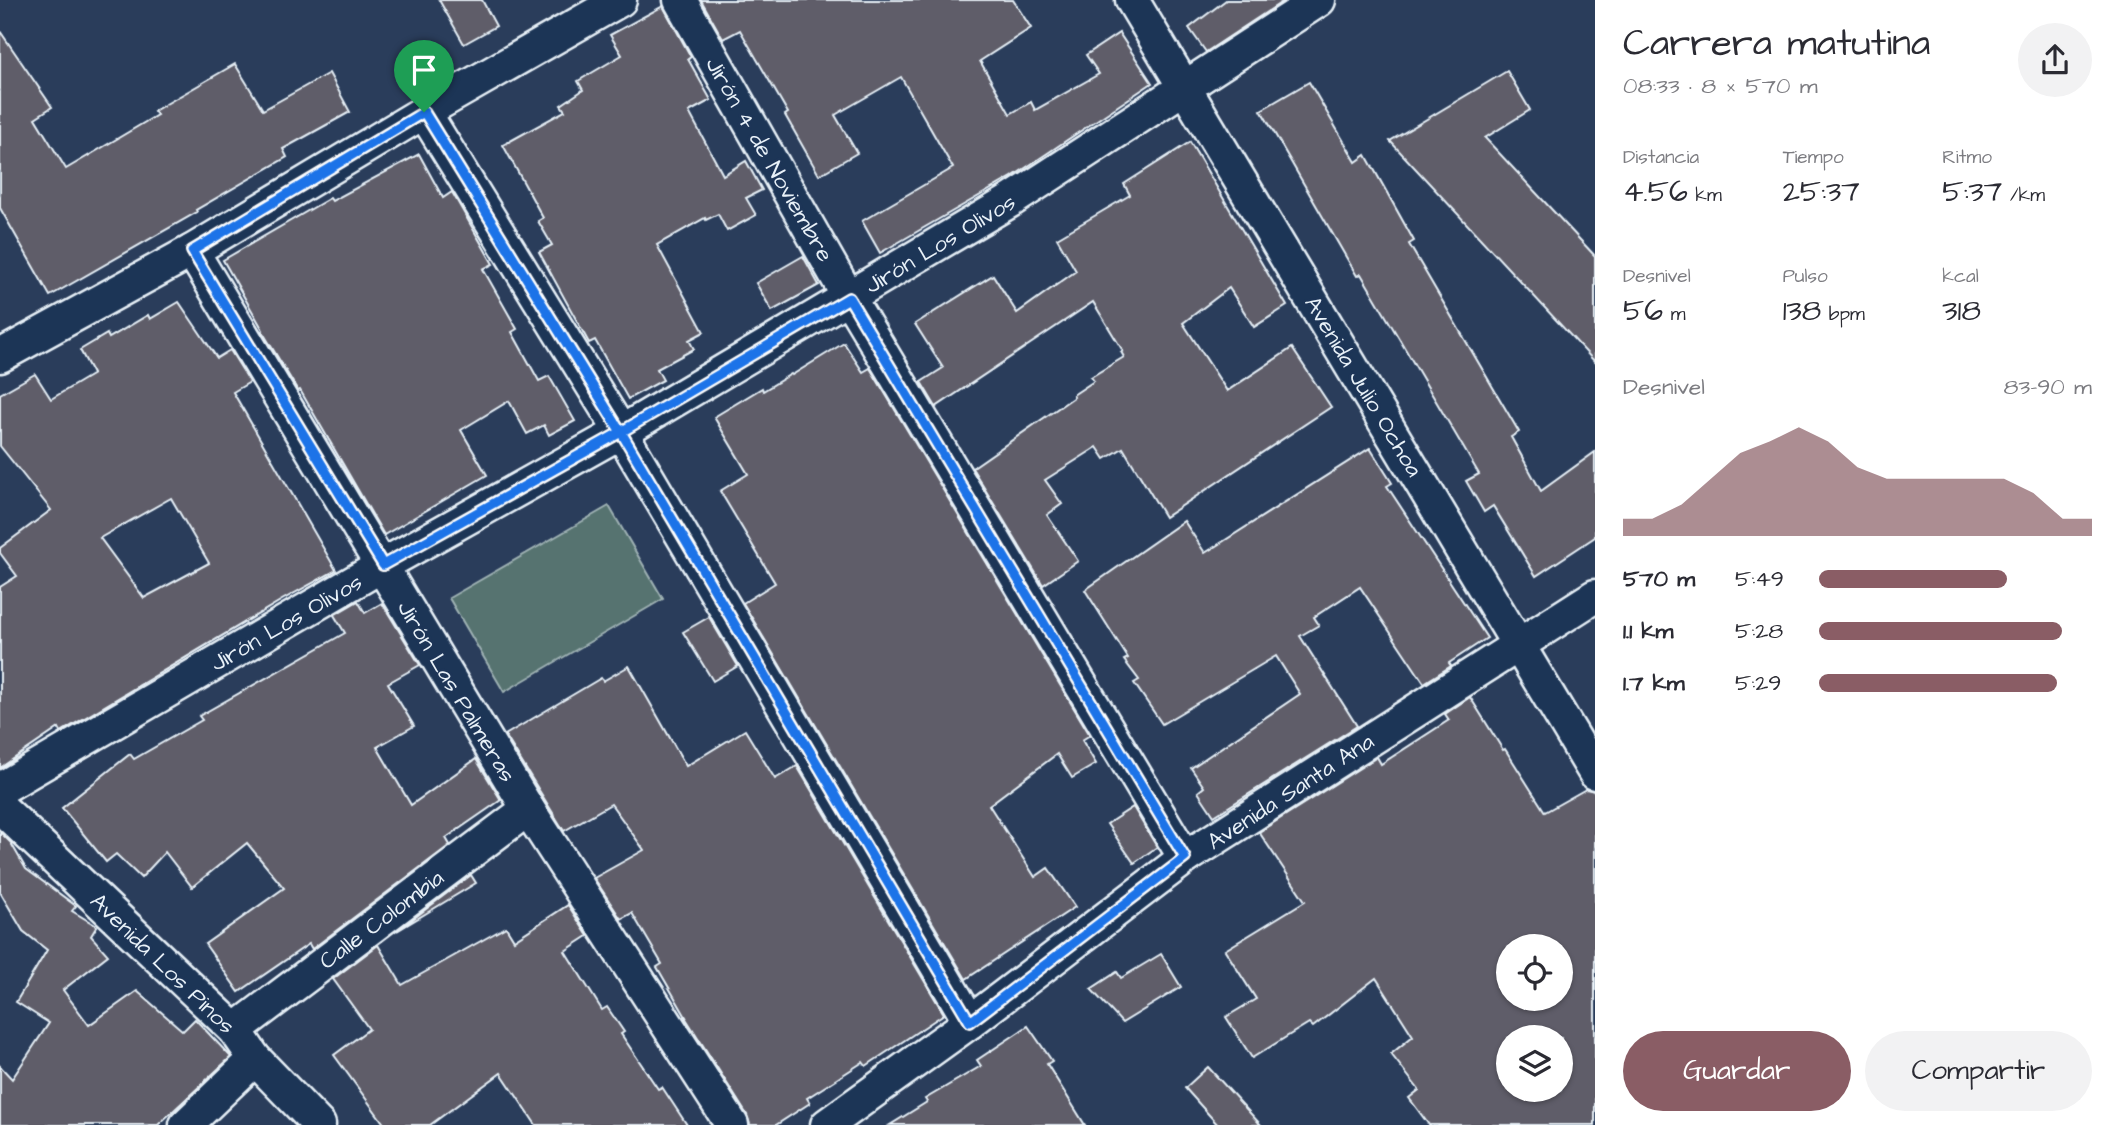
<!DOCTYPE html>
<html lang="es">
<head>
<meta charset="utf-8">
<style>
	body { margin:0; font-family:"Architects Daughter",sans-serif; background:#f2f2f3; color:#2b2b33; height:100vh; display:flex; flex-direction:column; font-size:26px; white-space:nowrap }
	* { box-sizing:border-box; margin:0 }
	p { font-size:23px; color:#7c7c81 }
	.icon { flex:none; width:38px; height:38px; fill:none; stroke:currentColor; stroke-width:2; stroke-linecap:round; stroke-linejoin:round }
	.map { position:relative; flex:1; overflow:hidden }
	.sheet { display:flex; flex-direction:column; background:#fff; width:525px }
	.sheet>* { flex:none }
	.controls { position:absolute; left:1496px; top:934px; display:grid; gap:14px }
	.controls a { display:grid; place-items:center; width:77px; height:77px; border-radius:50%; background:#fff; box-shadow:0 2px 5px #0004; font-size:35px }
	.pin { position:absolute; display:grid; place-items:center; width:60px; height:60px; color:#fff; margin:-72px -30px; border-radius:50% 50% 50% 0; rotate:-45deg; box-shadow:0 0 7px #0007 }
	.pin .icon { rotate:45deg }
	.round { display:grid; place-items:center; flex:none; width:74px; height:74px; border-radius:37px; background:#f2f2f3 }
	.summary { display:flex; align-items:center; justify-content:space-between; height:119px; padding:0 28px }
	h1 { font-size:38px; font-weight:600; line-height:52px }
	.figures { display:grid; grid-template-columns:repeat(3,1fr); gap:10px; height:119px; padding:7px 28px }
	.figures div { display:grid; align-content:center }
	.figures b { font-size:30px; font-weight:600 }
	.figures small { font-size:19px; font-weight:400 }
	.figures p { font-size:19px }
	.chart { height:196px; padding:14px 28px }
	.chart p { display:flex; justify-content:space-between }
	.chart svg { width:100%; height:126px; margin-top:7px; fill:#8a5d65; opacity:.7 }
	.action { display:flex; gap:14px; margin-top:auto; padding:14px 28px }
	.action a { flex:1; height:80px; border-radius:42px; background:#8a5d65; color:#fff; font-size:28px; font-weight:600; line-height:80px; text-align:center }
	.action a+a { background:#f2f2f3; color:#2b2b33 }
	ul { padding:0 28px; list-style:none; font-size:23px }
	li { display:grid; grid-template-columns:112px 84px 1fr; align-items:center; height:52px }
	li i { height:18px; border-radius:9px; background:#8a5d65 }
	main { display:flex; flex:1; min-height:0 }
	.map>svg:first-child { display:block }
</style>
</head>
<body>
<main>
<div class="map">
<svg width="1595" height="1125" viewBox="0 0 1595 1125">
	<rect width="100%" height="100%" fill="#2a3d5b"/>
	<filter id="ink" filterUnits="userSpaceOnUse"><feTurbulence type="fractalNoise" baseFrequency=".0143" numOctaves="2"/><feDisplacementMap in="SourceGraphic" scale="14" xChannelSelector="R" yChannelSelector="G"/><feConvolveMatrix kernelMatrix="1 2 1 2 8 2 1 2 1" color-interpolation-filters="sRGB"/></filter>
	<g filter="url(#ink)">
		<path fill="#567370" stroke="#9fb2b4" stroke-width="2" d="M609 506 663 599 504 692 449 598Z"/>
		<g fill="#5e5d69" stroke="#e8f1f8" stroke-width="2" fill-rule="evenodd">
			<path d="M439 0H482L496 26 464 44Z"/>
			<path d="M701 0H1013L1031 28 980 61 1010 114 1031 102 1035 110 1099 74 1086 55 1119 33 1152 83 1012 177 880 253 862 221 953 168 901 77 835 115 857 153 819 175 785 115 788 113 740 30 723 39Z"/>
			<path d="M1226 0H1285L1206 52 1189 28Z"/>
			<path d="M663 6 691 57 688 59 711 100 689 112 723 175 746 161 762 190 746 198 756 215 727 231 718 214 706 220 705 218 657 245 704 332 689 340 694 349 657 369 663 380 628 399 595 340 589 343 539 252 552 245 538 221 543 218 503 145 565 111 561 105 583 90 578 81 622 55 610 35Z"/>
			<path d="M0 31 52 107 35 118 66 169 157 115 154 111 235 64 263 110 329 73 350 112 283 149 287 157 196 210 197 212 50 296 0 208Z"/>
			<path d="M1507 71 1530 110 1485 138 1595 256V362L1390 141Z"/>
			<path d="M1309 82 1356 162 1366 155 1414 241 1409 244 1519 432 1511 437 1541 491 1595 452V537L1536 576 1493 506 1484 512 1466 481 1479 474 1361 274 1357 276 1261 110Z"/>
			<path d="M1190 142 1287 306 1254 327 1229 288 1183 323 1227 391 1292 348 1331 407 1165 517 1123 448 1105 459 1097 447 1045 480 1062 504 1047 515 1078 561 1043 585 972 468 1074 397 1073 395 1094 381 1091 377 1124 357 1121 352 1123 351 1093 302 936 407 921 382 943 368 915 324 993 275 1017 313 1076 271 1057 238 1130 195 1124 184Z"/>
			<path d="M419 154 443 198 452 192 493 264 483 269 517 329 512 332 539 381 549 376 575 421 549 435 544 425 527 434 509 401 461 430 487 475 384 535 300 390 298 391 262 331 263 330 223 260 330 198 332 201Z"/>
			<path d="M803 256 819 285 772 311 756 283Z"/>
			<path d="M179 302 217 358 230 350 250 382 233 392 336 570 282 600 61 732 59 728 0 768V587L17 576 0 553V548L51 510 0 446V394L35 374 51 399 93 374 80 350 107 334 109 338 148 315 150 319ZM171 498 209 563 144 598 100 538Z"/>
			<path d="M844 343 863 372 870 368 1090 735 1082 740 1096 764 1072 778 1057 754 989 805 1035 877 1048 868 1075 907 966 979 743 603 775 583 720 491 748 474 714 417 762 388 763 391 791 374 792 375Z"/>
			<path d="M1370 448 1392 483 1387 486 1487 638 1449 663 1451 666 1424 683 1360 587 1314 617 1319 625 1300 636 1357 726 1214 816 1198 792 1204 787 1191 768 1300 694 1276 656 1162 724 1134 683 1139 680 1124 660 1128 658 1085 590 1184 521 1205 553Z"/>
			<path d="M358 601 365 613 382 603 420 665 388 683 414 726 377 747 411 805 476 759 501 800 446 838 450 845 312 949 309 944 239 992 205 944 284 888 247 843 192 887 165 852 141 878 116 854 106 862 62 808 130 754 134 759 202 720 199 716 345 633 334 615Z"/>
			<path d="M709 617 738 666 713 681 683 632Z"/>
			<path d="M629 666 686 766 745 730 775 779 797 766 944 1014 866 1066 863 1062 807 1098 810 1103 776 1125H750L747 1115 685 1017H686L657 967 662 964 632 913 621 919 594 878 644 850 611 804 564 831 505 735 601 678 603 681Z"/>
			<path d="M1470 697 1503 750 1505 749 1545 812 1586 789 1595 791V1125H1429L1409 1098 1419 1090 1391 1054 1413 1036 1376 978 1313 1027 1309 1023 1252 1058 1226 1017 1256 999 1225 950 1305 901 1259 832 1377 757 1381 764 1449 720 1445 714ZM1508 947H1561V999H1508ZM1508 1038H1561V1090H1508Z"/>
			<path d="M1133 807 1157 847 1134 863 1107 824Z"/>
			<path d="M0 832 11 843 26 869 76 906 72 911 97 926 91 936 108 955 63 990 89 1025 137 991 183 1031 195 1019 231 1057 158 1125H0V1066L12 1079 49 1023 16 1002 47 950 23 931 0 892Z"/>
			<path d="M471 875 476 883 397 931Z"/>
			<path d="M568 905 588 936 565 951 602 1010 607 1007 624 1032 621 1034 658 1089 662 1087 687 1125H536L501 1073 430 1125H385L334 1055 369 1029 333 979 378 945 402 985 506 927 514 940Z"/>
			<path d="M1161 954 1181 987 1122 1023 1091 989 1117 972 1121 978Z"/>
			<path d="M1028 1026 1052 1061 1047 1064 1085 1125H890L927 1102 925 1099 981 1066 977 1060Z"/>
			<path d="M1208 1067 1261 1125H1218L1185 1088Z"/>
		</g>
		<g fill="none" stroke-linecap="round" stroke-linejoin="round">
			<g stroke="#e8f1f8" stroke-width="37">
				<g id="street">
					<path d="M680 0 849 298 1185 858"/>
					<path d="M1132 0 1595 773"/>
					<path d="M424 112 621 432 970 1022"/>
					<path d="M192 251 528 809 732 1125"/>
					<path d="M0 356 192 251 424 112 620 0"/>
					<path d="M0 789 383 565 621 432 1010 201 1319 0"/>
					<path d="M0 807 235 1030 255 1059 319 1125"/>
					<path d="M235 1030 528 809"/>
					<path d="M186 1125 255 1059"/>
					<path d="M827 1125 970 1022 1185 858 1595 596"/>
				</g>
			</g>
			<use href="#street" stroke="#1d3557" stroke-width="32"/>
		</g>
	</g>
	<g fill="none" stroke-linecap="round" stroke-linejoin="round" filter="url(#ink)">
		<g stroke="#fff" stroke-width="14">
			<path id="route" d="M424 112 192 251 383 565 621 432 970 1022 1185 858 849 298 621 432 424 112"/>
		</g>
		<use href="#route" stroke="#1a73e8" stroke-width="9"/>
	</g>
	<g text-anchor="middle" stroke-width="5" stroke-linejoin="round" paint-order="stroke">
		<g font-size="23" fill="#e8f1f8" stroke="#1d3557">
			<text transform="translate(770 159) rotate(60)" y="8">Jirón 4 de Noviembre</text>
			<text transform="translate(940 243) rotate(-31)" y="8">Jirón Los Olivos</text>
			<text transform="translate(1364 386) rotate(59)" y="8">Avenida Julio Ochoa</text>
			<text transform="translate(286 622) rotate(-30)" y="8">Jirón Los Olivos</text>
			<text transform="translate(457 691) rotate(59)" y="8">Jirón Las Palmeras</text>
			<text transform="translate(1290 791) rotate(-33)" y="8">Avenida Santa Ana</text>
			<text transform="translate(381 919) rotate(-37)" y="8">Calle Colombia</text>
			<text transform="translate(163 963) rotate(44)" y="8">Avenida Los Pinos</text>
		</g>
	</g>
</svg>
<div class="controls">
<a><svg class="icon" aria-label="locate" viewBox="0 0 24 24"><circle cx="12" cy="12" r="6"/><path d="M12 2v4M12 18v4M2 12h4M18 12h4"/></svg></a>
<a><svg class="icon" aria-label="layers" viewBox="0 0 24 24"><path d="M12 4l9 5-9 5-9-5zM3 14l9 5 9-5"/></svg></a>
</div>
<div class="pin" style="left:424px;top:112px;background:#1e9e55"><svg class="icon" aria-label="arrive" viewBox="0 0 24 24"><path d="M6 21V4h12l-3 4 3 4H6"/></svg></div>
</div>
<section class="sheet">
<div class="summary"><div><h1>Carrera matutina</h1><p>08:33 · 8 × 570 m</p></div><a class="round"><svg class="icon" aria-label="share" viewBox="0 0 24 24"><path d="M12 15V3M7 8l5-5 5 5M5 13v7h14v-7"/></svg></a></div>
<div class="figures">
<div><p>Distancia</p><b>4.56<small> km</small></b></div>
<div><p>Tiempo</p><b>25:37</b></div>
<div><p>Ritmo</p><b>5:37<small> /km</small></b></div>
</div>
<div class="figures">
<div><p>Desnivel</p><b>56<small> m</small></b></div>
<div><p>Pulso</p><b>138<small> bpm</small></b></div>
<div><p>kcal</p><b>318</b></div>
</div>
<div class="chart"><p><span>Desnivel</span>83–90 m</p>
<svg viewBox="0 0 160 44" preserveAspectRatio="none"><path d="M0 44V38L10 38L20 33L30 24L40 15L50 11L60 6L70 11L80 20L90 24L100 24L110 24L120 24L130 24L140 29L150 38L160 38V44z"/></svg>
</div>
<ul>
<li><b>570 m</b>5:49<i style="width:69%"></i></li>
<li><b>1.1 km</b>5:28<i style="width:89%"></i></li>
<li><b>1.7 km</b>5:29<i style="width:87%"></i></li>
</ul>
<div class="action"><a>Guardar</a><a>Compartir</a></div>
</section>
</main>
</body>
</html>
